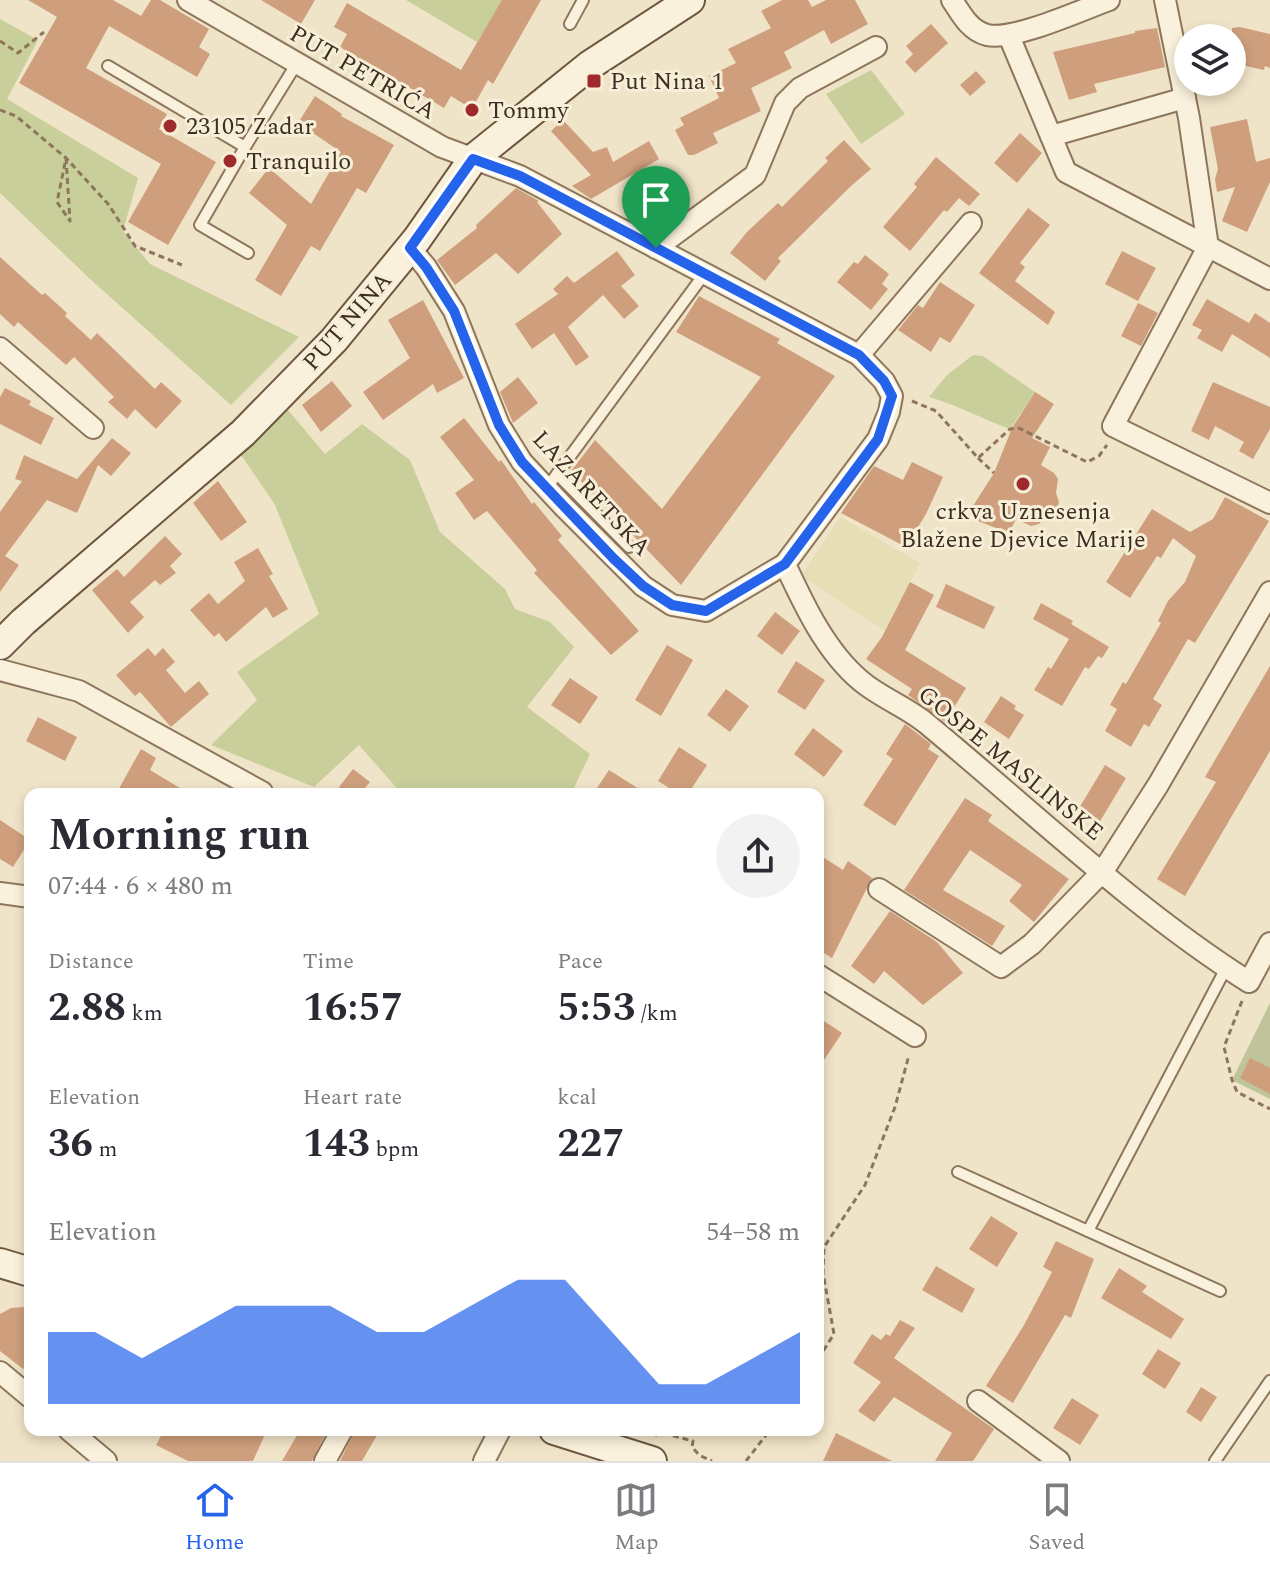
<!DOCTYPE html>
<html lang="en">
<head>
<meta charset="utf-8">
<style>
	body { margin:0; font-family:Spectral,serif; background:#f2f2f3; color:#2b2b33; height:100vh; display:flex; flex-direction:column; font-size:30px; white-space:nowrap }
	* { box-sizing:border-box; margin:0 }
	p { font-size:26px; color:#7c7c81 }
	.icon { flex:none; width:44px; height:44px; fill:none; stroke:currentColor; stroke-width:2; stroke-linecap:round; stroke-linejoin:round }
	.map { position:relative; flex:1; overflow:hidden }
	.details { position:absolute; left:24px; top:788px; width:800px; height:648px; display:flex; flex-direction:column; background:#fff; border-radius:16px; box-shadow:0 4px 12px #0003 }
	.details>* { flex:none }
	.controls { position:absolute; left:1174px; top:24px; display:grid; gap:16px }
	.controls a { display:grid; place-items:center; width:72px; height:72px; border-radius:50%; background:#fff; box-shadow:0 4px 12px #0003; font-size:40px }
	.pin { position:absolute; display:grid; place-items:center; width:68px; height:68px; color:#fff; margin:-82px -34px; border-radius:50% 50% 50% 0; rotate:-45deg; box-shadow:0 0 8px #0007 }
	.pin .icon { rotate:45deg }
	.round { display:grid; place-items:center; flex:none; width:84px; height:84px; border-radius:42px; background:#f2f2f3 }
	.head { display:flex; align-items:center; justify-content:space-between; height:136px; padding:0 24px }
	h1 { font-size:44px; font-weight:700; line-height:60px }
	.figures { display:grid; grid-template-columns:repeat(3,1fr); gap:12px; height:136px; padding:8px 24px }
	.figures div { display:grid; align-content:center }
	.figures b { font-size:40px; font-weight:700 }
	.figures small { font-size:22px; font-weight:400 }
	.figures p { font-size:22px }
	.chart { height:224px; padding:16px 24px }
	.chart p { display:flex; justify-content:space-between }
	.chart svg { width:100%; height:144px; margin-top:8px; fill:#2563eb; opacity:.7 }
	.tab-bar { display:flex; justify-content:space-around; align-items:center; height:112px; border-top:2px solid #e1e1e2; background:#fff; font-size:22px; color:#7c7c81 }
	.tab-bar a { display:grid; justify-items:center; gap:4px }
	.tab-bar .selected { color:#2563eb }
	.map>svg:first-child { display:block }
</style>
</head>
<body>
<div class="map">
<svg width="1270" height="1461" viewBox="0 0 1270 1461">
	<rect width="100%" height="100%" fill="#f0e4c8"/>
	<path fill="#e6deb5" d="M840 517 920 563 885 631 801 576Z"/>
	<g fill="#c9cf9b">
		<path d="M406 0H504L477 42Z"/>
		<path d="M0 19 38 40 7 99 138 178 123 231 150 264 299 337 231 405 89 278 0 193Z"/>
		<path d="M871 70 905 114 861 144 826 94Z"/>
		<path d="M973 355 983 356 1035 392 1010 429C982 419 957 405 929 397L947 375Z"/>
		<path d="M288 410 325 454 362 424 410 460 440 532 505 589 515 609 550 622 574 647 527 707 590 754 571 794H402L359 745 314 787 211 745 257 700 237 672 319 614 275 505 239 452Z"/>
	</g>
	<path fill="#bfc49a" d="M1270 1003V1099L1232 1080Z"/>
	<g fill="#cf9f7d">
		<path d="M28 0H113L141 16 151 0H160L209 29 199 47 210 54 197 77 109 26 86 68 167 114 159 129 216 162 168 245 128 222 161 164 19 83 57 17Z"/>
		<path d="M261 0H315L301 24Z"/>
		<path d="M502 0H541L493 84 488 80 472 109 451 96 444 108 340 47 347 34 334 27 347 3 461 70Z"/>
		<path d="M782 0H808L812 7 826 0H855L868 24 831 44 824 30 784 52 792 68 751 88 761 111 713 133 718 143 694 155H688L675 130 684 125 680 118 719 98 709 76 736 63 728 49 771 28 761 11Z"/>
		<path d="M931 24 948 43 915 73 905 62 913 54 906 46Z"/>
		<path d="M1240 27 1270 34V68L1265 66 1264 70 1232 63V28Z"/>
		<path d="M1157 28 1165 67 1094 84 1097 92 1069 100 1053 52 1135 33V31Z"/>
		<path d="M976 71 986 82 970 96 960 85Z"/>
		<path d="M315 96 342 114 341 116 394 145 366 193 357 188 320 251 311 246 281 296 255 280 287 225 249 193 269 168 311 204 341 152 298 123Z"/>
		<path d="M1247 119 1256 162 1270 158V182L1247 232 1222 221 1235 187 1217 192 1215 179 1218 169 1210 127Z"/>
		<path d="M563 120 593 152 607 147 613 162 649 141 659 159 591 199 572 186 591 175 551 131Z"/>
		<path d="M1020 133 1042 153 1017 183 994 163Z"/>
		<path d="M844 140 871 169 851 186 778 258 781 261 765 281 730 253 747 232 778 203 782 207 828 161 825 158Z"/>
		<path d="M936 157 980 194 969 206 959 198 947 212 944 210 910 251 883 227 917 187 914 184Z"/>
		<path d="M516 188 539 201 537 202 562 234 518 274 496 253 455 285 437 260 477 228 476 225Z"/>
		<path d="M1028 208 1050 225 1020 263 1025 267 1015 281 1055 312 1048 325 979 273Z"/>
		<path d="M617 251 635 275 621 286 639 306 624 319 603 295 568 327 589 357 576 366 554 333 532 349 515 324 558 294 553 289 567 276 574 283Z"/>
		<path d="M1122 251 1156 268 1138 301 1105 284Z"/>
		<path d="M865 255 889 274 882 284 888 289 871 310 837 282 854 262 858 264Z"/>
		<path d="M0 257 42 295 45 293 67 313 65 316 91 340 97 333 155 389 161 382 182 401 156 429 135 409 127 419 108 402 114 397 74 357 66 365 18 322 14 327 0 314Z"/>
		<path d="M940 282 975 305 950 343 940 337 931 352 898 330 918 305 923 308Z"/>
		<path d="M699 296 780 339 777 343 835 376 681 585 571 471 595 440 662 509 761 377 676 332Z"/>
		<path d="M1207 299 1249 323 1255 313 1270 323V358L1232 334 1222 352 1197 338 1202 330 1192 325Z"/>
		<path d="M423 300 464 378 437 393 433 384 383 420 363 392 410 358 388 320Z"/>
		<path d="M1138 303 1158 313 1141 346 1121 336Z"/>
		<path d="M518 377 538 403 513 423 500 392Z"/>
		<path d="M332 381 352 406 321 432 302 405Z"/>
		<path d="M1213 382 1270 407V429L1253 459 1239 451 1244 442 1215 426 1209 440 1191 431Z"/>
		<path d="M5 388 31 401 29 405 54 418 41 445 0 424V397Z"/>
		<path d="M1035 392 1054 404 1032 438 1050 447 1041 465 1054 473 1058 479 1056 493 1059 502 1057 509 1050 512 1039 524 1031 526 1016 519 1009 533 978 521 981 514 971 509 994 473 1012 428Z"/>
		<path d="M464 418 499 462 501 460 532 504 534 502 562 536 558 540 639 631 611 655 534 573 537 570 487 511 474 520 455 493 474 480 440 437Z"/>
		<path d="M112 438 131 453 111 476 98 465 77 513 47 500 5 556 19 565 0 592V512L22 481 15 479 24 455 77 479Z"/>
		<path d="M912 462 943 477 926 514 906 547 841 513 874 466 903 480Z"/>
		<path d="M218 481 247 522 221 541 193 503Z"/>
		<path d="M1225 497 1269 521 1195 643 1188 639 1153 699 1162 705 1149 727 1144 724 1131 747 1105 731 1117 709 1110 705 1123 682 1126 684 1161 623 1158 621 1168 601 1185 582 1196 556 1173 538 1161 558 1157 556 1130 598 1106 582 1152 509 1190 532 1213 519Z"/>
		<path d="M165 536 182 554 170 566 176 573 160 585 155 580 130 602 144 617 128 633 92 590 117 569 124 577Z"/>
		<path d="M258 548 273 574 269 576 288 609 273 618 266 607 226 642 219 633 214 637 190 610 209 593 218 604 245 581 234 562Z"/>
		<path d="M910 582 934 595 905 650 966 688 945 722 908 695 912 689 866 659 882 637Z"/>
		<path d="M946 584 995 607 984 629 936 607Z"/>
		<path d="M1041 603 1073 621 1071 624 1109 647 1102 658 1098 656 1089 669 1085 667 1062 706 1034 690 1048 667 1051 669 1069 639 1033 619Z"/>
		<path d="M775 612 800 631 782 655 757 636Z"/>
		<path d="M667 645 693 660 661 716 635 700Z"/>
		<path d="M148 648 155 656 163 648 175 662 166 670 185 693 199 681 209 694 171 727 140 692 135 696 116 675Z"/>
		<path d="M796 661 825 680 805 710 777 692Z"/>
		<path d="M1270 666V751L1185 896 1157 879 1216 782 1205 777Z"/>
		<path d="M570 678 598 697 580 724 551 705Z"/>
		<path d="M726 689 749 706 730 732 707 715Z"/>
		<path d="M1001 696 1016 706 1014 709 1024 715 1009 739 984 722Z"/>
		<path d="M38 717 77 737 65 761 26 741Z"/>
		<path d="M905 724 931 744 928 749 939 756 895 826 863 805 893 759 886 754Z"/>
		<path d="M813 728 843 751 824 777 794 754Z"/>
		<path d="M679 747 707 765 688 794H679L658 781Z"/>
		<path d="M141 749 156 758 150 770 190 794H116Z"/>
		<path d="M1105 765 1126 778 1099 823 1078 810Z"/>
		<path d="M353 769 370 782 360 794H348L339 787Z"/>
		<path d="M609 770 647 794H593Z"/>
		<path d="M965 798 992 815 988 821 1069 879 1034 922 1009 901 1022 885 970 850 943 890 1005 926 992 946 904 890Z"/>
		<path d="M0 820 30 840 13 867 0 859Z"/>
		<path d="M818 854 843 870 848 861 872 878 832 958 818 949Z"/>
		<path d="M890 911 937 942 963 973 923 1005 884 971 874 984 851 966Z"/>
		<path d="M818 1017 842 1033 818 1069Z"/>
		<path d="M1250 1058 1270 1068V1094L1240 1078Z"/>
		<path d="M991 1216 1018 1233 997 1267 969 1249Z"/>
		<path d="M1056 1241 1094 1259 1071 1318 1065 1315 1013 1403 986 1386 1024 1325 1052 1272 1043 1267Z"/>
		<path d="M936 1266 975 1289 962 1313 922 1290Z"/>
		<path d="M1119 1268 1147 1286 1142 1292 1184 1319 1171 1339 1101 1298Z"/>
		<path d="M24 1307 30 1310V1359L23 1369 0 1351V1314L11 1308Z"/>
		<path d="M900 1320 915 1328 894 1358 994 1429 973 1461H935L952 1433 894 1397 874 1422 858 1411 881 1382 853 1363 872 1334 881 1340 886 1334 890 1336Z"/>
		<path d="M1158 1349 1181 1363 1165 1389 1142 1374Z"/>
		<path d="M1201 1387 1217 1397 1201 1422 1186 1412Z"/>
		<path d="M1072 1398 1099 1415 1080 1445 1053 1428Z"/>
		<path d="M164 1430H267L253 1461H188L156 1445Z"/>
		<path d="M300 1430H327L312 1461H282Z"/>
		<path d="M355 1430H380L362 1461H340Z"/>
		<path d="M836 1433 892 1461H823Z"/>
	</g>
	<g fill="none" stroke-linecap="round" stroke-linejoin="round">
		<g stroke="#8d765c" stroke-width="14">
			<g id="service">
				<path d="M570 24 583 0"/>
				<path d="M108 66 245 147"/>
				<path d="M248 253 200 225 245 147 297 63"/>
				<path d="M557 474 629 547"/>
				<path d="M546 489 705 273"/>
				<path d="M958 1172 1220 1291"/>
				<path d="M1088 1231 1226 968"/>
				<path d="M1215 1461 1270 1381"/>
			</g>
		</g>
		<g stroke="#8d765c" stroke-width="24">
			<g id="minor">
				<path d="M188 0 442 147 520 176 859 355 884 381 892 396 889 412 878 439 785 564C804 605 826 652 861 681 881 698 907 707 927 724 1031 810 1135 910 1249 982L1270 943"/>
				<path d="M952 0C961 14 970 31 987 35 1014 41 1081 10 1109 0"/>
				<path d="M1165 0 1189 118 1208 247 1113 426 1270 503"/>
				<path d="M1009 36 1066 172 1270 279"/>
				<path d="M1051 136 1185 98"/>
				<path d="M410 248 426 267 454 311 499 425 522 462 564 507 643 586 672 605 706 611 785 564"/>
				<path d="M656 248 755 175 785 103 800 88 876 47"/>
				<path d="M0 348 93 428"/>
				<path d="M859 355 971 223"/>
				<path d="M0 670 79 691 262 792"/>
				<path d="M879 889 1001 967 1032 944 1103 871 1158 785 1270 592"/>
				<path d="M0 893 30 897"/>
				<path d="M818 975 915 1036"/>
				<path d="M0 1372 30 1397"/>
				<path d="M978 1401 1059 1461"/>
				<path d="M69 1430 106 1461"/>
				<path d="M325 1461 342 1430"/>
				<path d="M484 1461 500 1430"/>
			</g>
		</g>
		<g stroke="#6f573f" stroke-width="32">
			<g id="secondary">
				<path d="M0 645 23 622 243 433 334 340 417 239 473 159 590 65 690 0"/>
				<path d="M0 1263 30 1272"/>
				<path d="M554 1430 652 1461"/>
			</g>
		</g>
		<g stroke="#8d765c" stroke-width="3" stroke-dasharray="6 4" stroke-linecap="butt">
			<path d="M0 41 18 53 44 32"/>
			<path d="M0 110 16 116 66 158 109 205 135 246 182 265"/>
			<path d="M66 158 70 221 57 202Z"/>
			<path d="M912 401 936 411 978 458 1010 429 1019 428 1087 462 1099 456 1107 445"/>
			<path d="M978 458 994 473"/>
			<path d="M1242 1001 1224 1047 1232 1080 1237 1092 1270 1109"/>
			<path d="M818 1359 834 1334 823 1273 824 1247 865 1185 895 1107 909 1055"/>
			<path d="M655 1436 659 1432 693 1441 692 1447 699 1455 712 1461"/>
			<path d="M746 1461 770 1430"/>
		</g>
		<use href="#service" stroke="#faf1dc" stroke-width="10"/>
		<use href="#minor" stroke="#faf1dc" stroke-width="20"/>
		<use href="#secondary" stroke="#faf1dc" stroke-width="28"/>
	</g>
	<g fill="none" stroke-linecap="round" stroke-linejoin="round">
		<g stroke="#fff" stroke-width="16">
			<path id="route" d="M473 159 520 176 859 355 884 381 892 396 878 439 785 564 706 611 672 605 643 586 614 559 522 462 499 425 454 311 426 267 410 248Z"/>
		</g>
		<use href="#route" stroke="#2563eb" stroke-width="10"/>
	</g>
	<g fill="#9e2a2b" stroke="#f7eed8" stroke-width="3">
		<rect x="586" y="73" width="16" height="16" rx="4"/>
		<circle cx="472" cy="110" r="8"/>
		<circle cx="170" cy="126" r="8"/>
		<circle cx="230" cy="161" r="8"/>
		<circle cx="1023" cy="484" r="8"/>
	</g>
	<g text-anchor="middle" stroke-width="6" stroke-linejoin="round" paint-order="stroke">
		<g font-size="24" fill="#3d2e20" stroke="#f7eed8">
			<text transform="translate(363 72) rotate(30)" y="8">PUT PETRIĆA</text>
			<text transform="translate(347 321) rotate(-49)" y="8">PUT NINA</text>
			<text transform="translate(592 493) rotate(47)" y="8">LAZARETSKA</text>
			<text transform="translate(1011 763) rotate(39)" y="8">GOSPE MASLINSKE</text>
		</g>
		<g font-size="24" fill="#3d2e20" stroke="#f7eed8" text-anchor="start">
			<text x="610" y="89">Put Nina 1</text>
			<text x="488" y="118">Tommy</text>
			<text x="186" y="134">23105 Zadar</text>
			<text x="246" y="169">Tranquilo</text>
			<text x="1023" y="519" text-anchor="middle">crkva Uznesenja<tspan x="1023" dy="28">Blažene Djevice Marije</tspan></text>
		</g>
	</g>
</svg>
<div class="controls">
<a><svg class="icon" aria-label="layers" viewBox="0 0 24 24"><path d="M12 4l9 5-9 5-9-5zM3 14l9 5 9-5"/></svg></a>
</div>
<div class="pin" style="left:656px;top:248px;background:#1e9e55"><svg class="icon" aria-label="arrive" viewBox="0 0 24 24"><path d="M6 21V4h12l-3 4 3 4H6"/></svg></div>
<section class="details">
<div class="head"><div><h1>Morning run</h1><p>07:44 · 6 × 480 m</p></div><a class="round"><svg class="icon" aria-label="share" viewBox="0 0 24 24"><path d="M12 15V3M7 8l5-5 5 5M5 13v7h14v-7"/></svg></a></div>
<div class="figures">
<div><p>Distance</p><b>2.88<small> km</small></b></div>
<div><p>Time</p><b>16:57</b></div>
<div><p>Pace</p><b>5:53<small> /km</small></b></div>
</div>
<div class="figures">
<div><p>Elevation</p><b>36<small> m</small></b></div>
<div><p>Heart rate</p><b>143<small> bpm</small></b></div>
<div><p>kcal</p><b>227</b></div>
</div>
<div class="chart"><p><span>Elevation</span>54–58 m</p>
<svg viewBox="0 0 160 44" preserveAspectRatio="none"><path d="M0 44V22L10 22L20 30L30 22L40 14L50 14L60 14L70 22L80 22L90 14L100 6L110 6L120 22L130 38L140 38L150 30L160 22V44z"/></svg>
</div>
</section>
</div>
<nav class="tab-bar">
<a class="selected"><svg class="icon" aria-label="home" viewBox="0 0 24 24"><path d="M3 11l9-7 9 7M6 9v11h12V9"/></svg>Home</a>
<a><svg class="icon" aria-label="map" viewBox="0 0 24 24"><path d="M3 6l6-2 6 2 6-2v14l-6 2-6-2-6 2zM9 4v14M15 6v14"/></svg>Map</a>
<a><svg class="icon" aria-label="saved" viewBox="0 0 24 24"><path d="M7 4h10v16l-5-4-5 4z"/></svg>Saved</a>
</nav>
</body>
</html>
